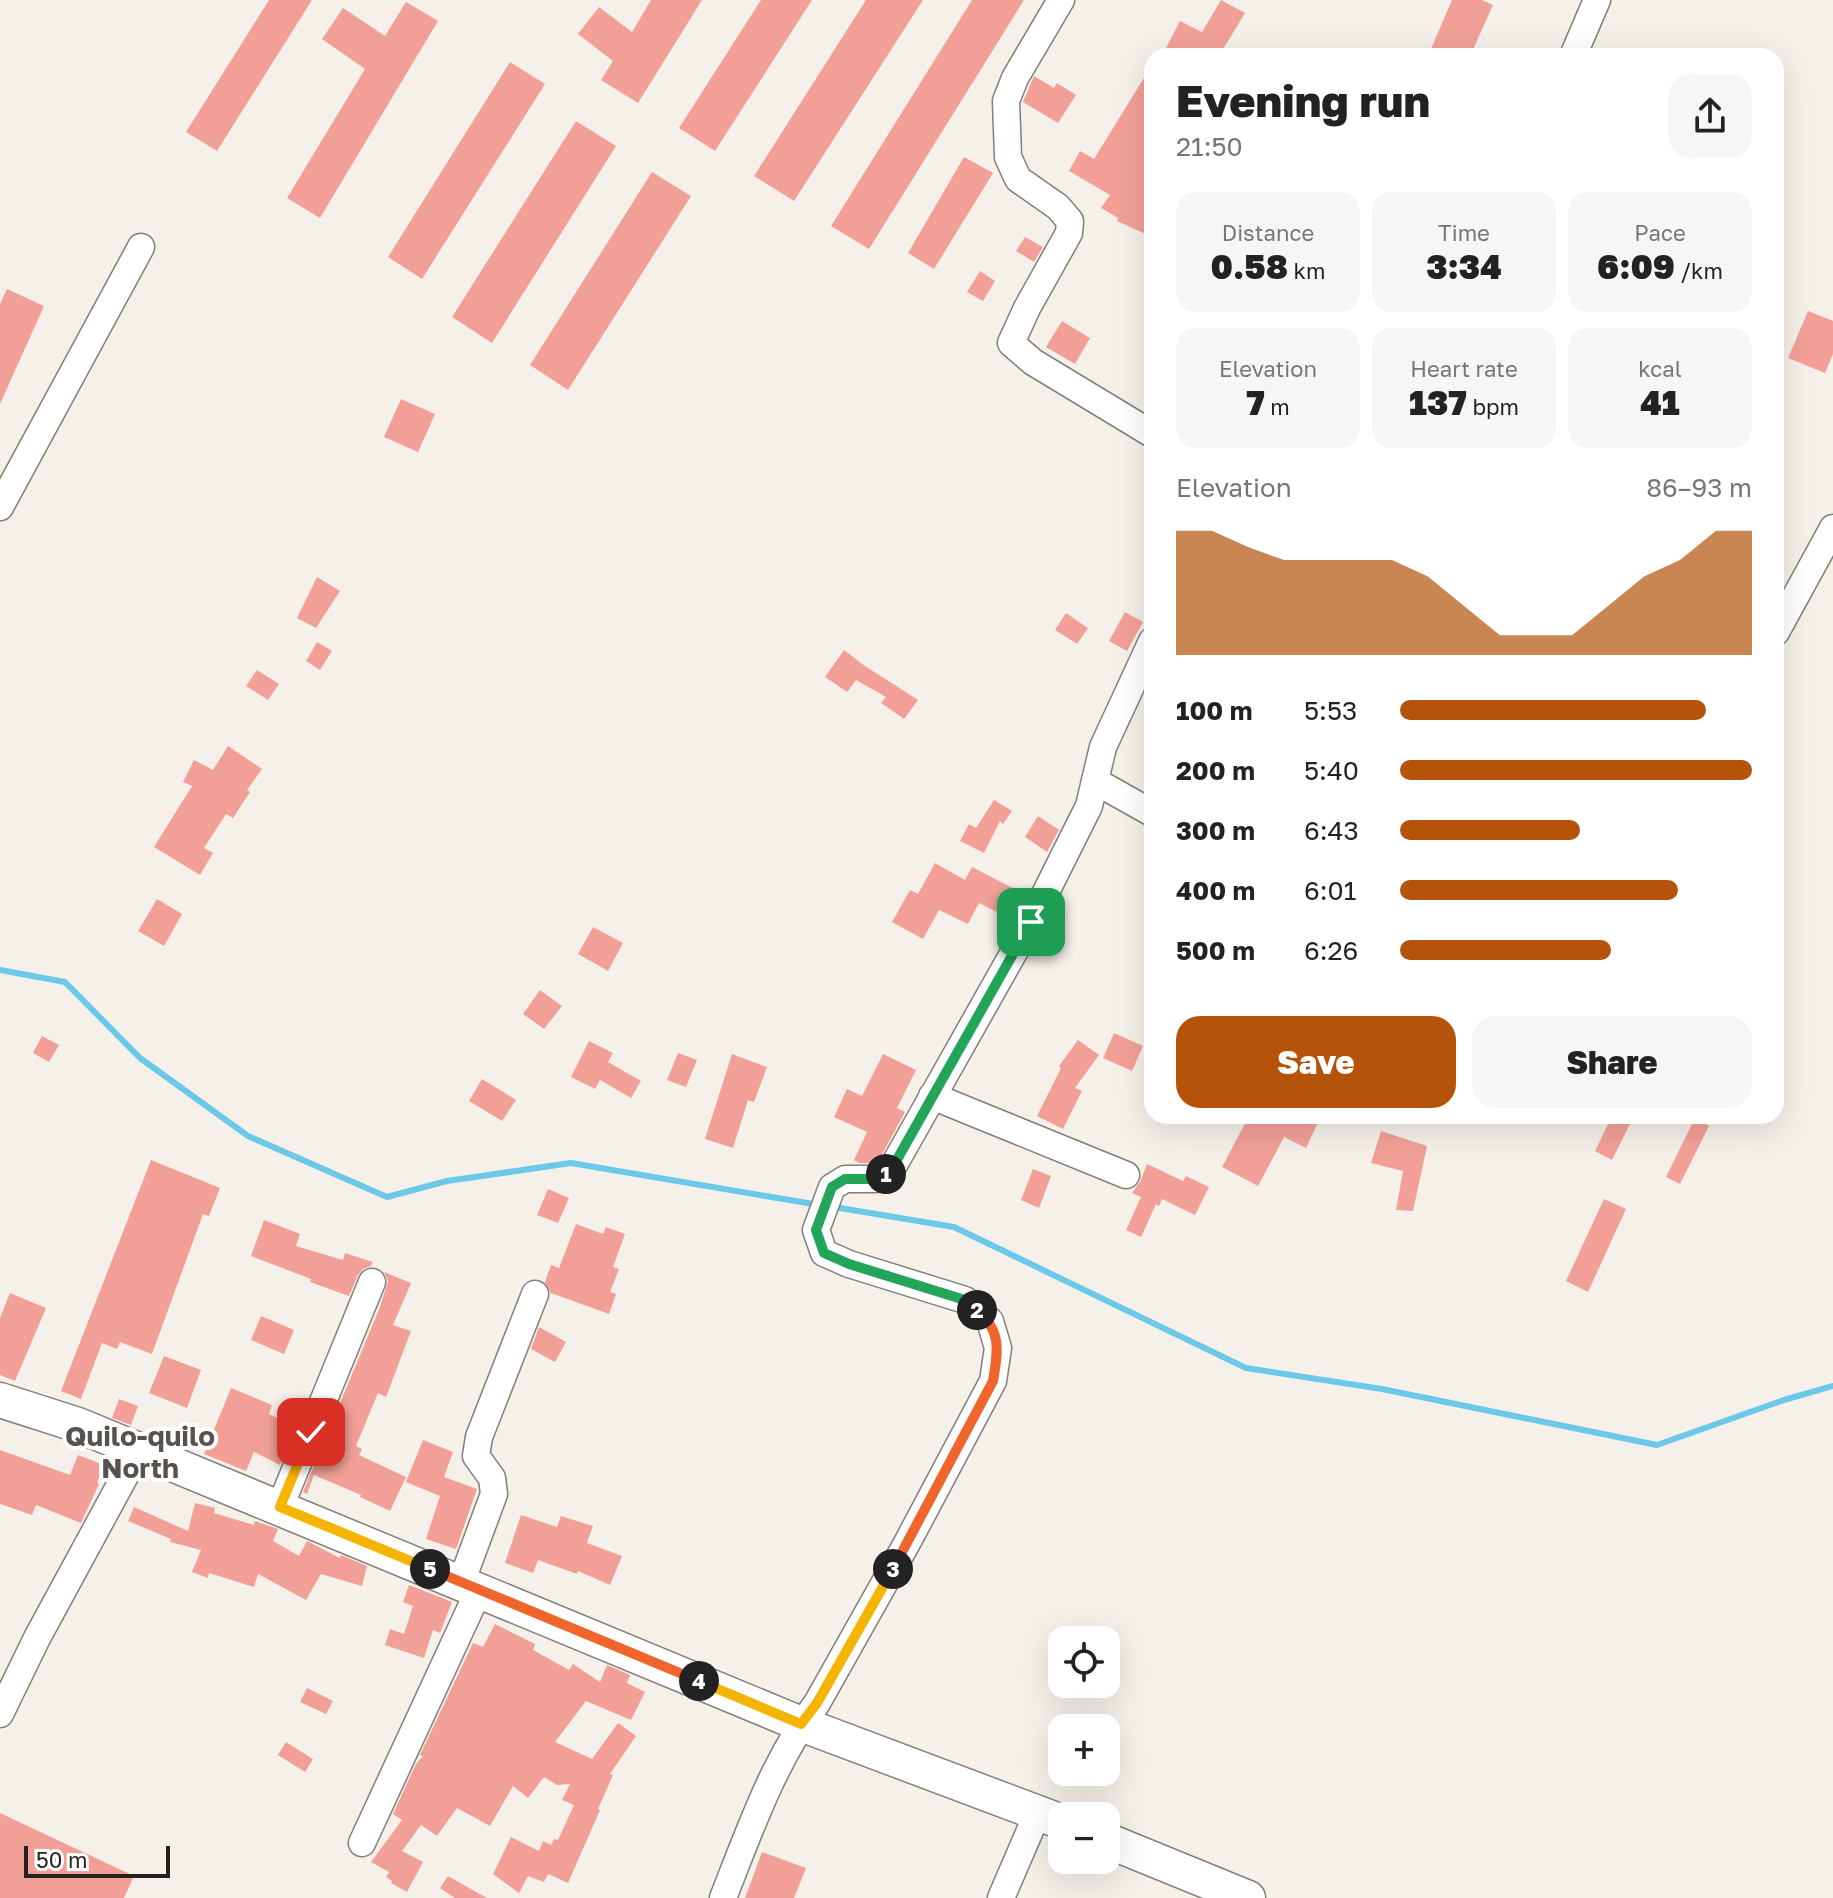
<!DOCTYPE html>
<html lang="en">
<head>
<meta charset="utf-8">
<style>
	body { margin:0; font-family:"Golos Text",sans-serif; background:#f6f6f6; color:#222; height:100vh; display:flex; flex-direction:column; font-size:30px; white-space:nowrap }
	* { box-sizing:border-box; margin:0 }
	p { font-size:26px; color:#767676 }
	.icon { flex:none; width:44px; height:44px; fill:none; stroke:currentColor; stroke-width:2; stroke-linecap:round; stroke-linejoin:round }
	.map { position:relative; flex:1; overflow:hidden }
	.panel { position:absolute; left:1144px; top:48px; width:640px; height:1076px; display:flex; flex-direction:column; background:#fff; border-radius:24px; box-shadow:0 8px 32px #0002 }
	.panel>* { flex:none }
	.buttons { position:absolute; left:1048px; top:1626px; display:grid; gap:16px }
	.buttons a { display:grid; place-items:center; width:72px; height:72px; border-radius:16px; background:#fff; box-shadow:0 8px 32px #0002; font-size:40px }
	.scale { position:absolute; left:24px; bottom:20px; width:146px; box-sizing:border-box; padding-left:8px; border:4px solid #24221f; border-top:0; font-size:22px; line-height:28px; white-space:nowrap; color:#24221f; -webkit-text-stroke:6px #fff; paint-order:stroke }
	.pin { position:absolute; display:grid; place-items:center; width:68px; height:68px; color:#fff; margin:-34px; border-radius:16px; box-shadow:0 4px 12px #0006 }
	.km { position:absolute; width:40px; height:40px; margin:-20px; border-radius:50%; background:#222; color:#fff; font-size:22px; line-height:40px; text-align:center }
	.round { display:grid; place-items:center; flex:none; width:84px; height:84px; border-radius:24px; background:#f6f6f6 }
	.headline { display:flex; align-items:center; justify-content:space-between; height:136px; padding:0 32px }
	h1 { font-size:44px; font-weight:800; line-height:60px }
	.metrics { display:grid; grid-template-columns:repeat(3,1fr); gap:12px; height:136px; padding:8px 32px }
	.metrics div { display:grid; align-content:center; border-radius:20px; background:#f6f6f6; text-align:center }
	.metrics b { font-size:34px; font-weight:800 }
	.metrics small { font-size:22px; font-weight:400 }
	.metrics p { font-size:22px }
	.chart { height:224px; padding:16px 32px }
	.chart p { display:flex; justify-content:space-between }
	.chart svg { width:100%; height:144px; margin-top:8px; fill:#b45309; opacity:.7 }
	.action { display:flex; gap:16px; margin-top:auto; padding:16px 32px }
	.action a { flex:1; height:92px; border-radius:24px; background:#b45309; color:#fff; font-size:32px; font-weight:800; line-height:92px; text-align:center }
	.action a+a { background:#f6f6f6; color:#222 }
	ul { padding:0 32px; list-style:none; font-size:26px }
	li { display:grid; grid-template-columns:128px 96px 1fr; align-items:center; height:60px }
	li i { height:20px; border-radius:10px; background:#b45309 }
	.map>svg:first-child { display:block }
</style>
</head>
<body>
<div class="map">
<svg width="1833" height="1898" viewBox="0 0 1833 1898">
	<rect width="100%" height="100%" fill="#f6f0ea"/>
	<g fill="none" stroke-linecap="round" stroke-linejoin="round">
		<g stroke="#6cc8e9" stroke-width="6">
			<path d="M0 970 65 982 140 1058 248 1136 387 1197 447 1181 571 1163 819 1205"/>
			<path d="M834 1207 954 1227 1246 1368 1382 1389 1657 1445 1784 1400 1833 1386"/>
		</g>
	</g>
	<g fill="#f2a097">
		<path d="M269 0H312L217 151 186 132Z"/>
		<path d="M651 0H702L638 103 601 80 613 61 578 34 599 7 632 32Z"/>
		<path d="M761 0H812L715 151 679 128Z"/>
		<path d="M866 0H923L794 201 754 176Z"/>
		<path d="M972 0H1024L869 249 831 226Z"/>
		<path d="M1221 0 1245 13 1219 56H1162L1180 21 1202 32Z"/>
		<path d="M1452 0H1482L1493 5 1470 56H1428Z"/>
		<path d="M406 2 438 21 320 218 287 198 365 69 322 39 343 8 385 36Z"/>
		<path d="M510 62 545 84 422 279 388 257Z"/>
		<path d="M1152 65V237L1117 221 1118 218 1101 208 1110 195 1069 171 1080 151 1094 159Z"/>
		<path d="M1034 76 1054 88 1057 83 1076 95 1058 123 1023 102Z"/>
		<path d="M576 121 616 146 492 343 452 317Z"/>
		<path d="M964 157 993 173 934 269 908 253Z"/>
		<path d="M652 172 691 196 568 390 530 365Z"/>
		<path d="M1025 237 1043 247 1034 262 1016 251Z"/>
		<path d="M980 271 995 281 983 301 967 292Z"/>
		<path d="M7 289 44 306 0 404V304Z"/>
		<path d="M1808 311 1833 321V354L1825 373 1788 358Z"/>
		<path d="M1062 321 1090 338 1075 364 1046 347Z"/>
		<path d="M401 399 435 414 418 452 384 437Z"/>
		<path d="M317 577 340 591 316 628 297 618Z"/>
		<path d="M1125 612 1143 622 1127 651 1109 641Z"/>
		<path d="M1066 613 1088 628 1077 644 1055 630Z"/>
		<path d="M317 642 332 651 320 670 306 661Z"/>
		<path d="M844 650 865 666 918 700 904 719 881 703 886 697 856 680 847 692 825 677Z"/>
		<path d="M257 670 279 684 268 700 246 686Z"/>
		<path d="M228 746 262 769 247 790 250 792 233 818 226 814 204 848 213 853 200 875 154 847 192 786 183 782 194 760 213 770Z"/>
		<path d="M994 800 1012 811 1003 824 1000 821 984 853 960 841 969 824 976 828Z"/>
		<path d="M1038 816 1059 830 1047 852 1025 837Z"/>
		<path d="M935 863 965 880 972 867 1026 895 1013 920 979 903 968 924 939 910 923 939 892 922 910 890 918 894Z"/>
		<path d="M157 899 182 914 164 946 138 931Z"/>
		<path d="M593 927 623 943 608 971 578 954Z"/>
		<path d="M540 990 562 1006 544 1029 523 1014Z"/>
		<path d="M1114 1033 1143 1046 1132 1071 1103 1058Z"/>
		<path d="M42 1036 59 1045 49 1062 33 1053Z"/>
		<path d="M1078 1040 1099 1055 1075 1088 1082 1091 1063 1129 1037 1116 1061 1068 1059 1066Z"/>
		<path d="M589 1041 613 1053 608 1062 641 1081 631 1098 600 1080 595 1089 571 1077Z"/>
		<path d="M678 1053 697 1060 686 1087 667 1080Z"/>
		<path d="M732 1054 767 1067 754 1102 748 1100 733 1148 705 1139Z"/>
		<path d="M883 1054 916 1070 897 1108 905 1112 879 1160 871 1163H859L854 1160 867 1132 834 1117 847 1089 862 1096Z"/>
		<path d="M482 1079 516 1100 502 1121 469 1101Z"/>
		<path d="M1249 1116H1321L1306 1148 1284 1137 1258 1186 1222 1167Z"/>
		<path d="M1612 1116H1634L1612 1160 1595 1151Z"/>
		<path d="M1695 1118 1709 1126 1680 1184 1666 1177Z"/>
		<path d="M1381 1131 1427 1146 1413 1211 1396 1210 1403 1171 1371 1163Z"/>
		<path d="M151 1160 220 1188 209 1216 203 1214 152 1354 120 1342 117 1349 102 1343 81 1399 61 1391Z"/>
		<path d="M1147 1164 1183 1181 1186 1176 1209 1187 1195 1215 1162 1199 1159 1206 1156 1204 1141 1237 1126 1230 1141 1197 1132 1193 1140 1182Z"/>
		<path d="M1033 1169 1051 1176 1039 1208 1021 1200Z"/>
		<path d="M548 1189 569 1198 558 1223 537 1215Z"/>
		<path d="M1604 1199 1626 1209 1588 1292 1566 1281Z"/>
		<path d="M264 1220 300 1234 296 1246 343 1260 345 1253 373 1262 371 1266 363 1269 358 1275 349 1296 310 1282 311 1279 251 1256Z"/>
		<path d="M576 1224 603 1234 606 1227 625 1234 613 1267 619 1269 610 1292 616 1294 609 1314 551 1293 545 1282 551 1265 559 1268Z"/>
		<path d="M384 1272 411 1283 393 1325 411 1331 386 1397 378 1393 356 1446 362 1449 359 1455 406 1477 390 1511 360 1497 361 1495 314 1475 307 1494 303 1492 380 1307 388 1281Z"/>
		<path d="M10 1293 46 1308 15 1381 0 1375V1318Z"/>
		<path d="M261 1316 294 1330 284 1354 251 1340Z"/>
		<path d="M539 1327 566 1342 555 1362 531 1349Z"/>
		<path d="M164 1356 201 1370 187 1408 149 1393Z"/>
		<path d="M231 1388 272 1405 269 1414 295 1427 280 1465 254 1452 246 1471 204 1454Z"/>
		<path d="M119 1399 138 1406 131 1425 112 1418Z"/>
		<path d="M423 1440 453 1452 444 1477 477 1489 456 1549 426 1539 440 1496 406 1482Z"/>
		<path d="M0 1450 70 1475 78 1455 104 1465 97 1483 99 1484 81 1523 36 1505 32 1515 0 1504Z"/>
		<path d="M195 1503 215 1508 214 1513 254 1525 255 1521 278 1529 273 1541 299 1556 307 1541 340 1558 341 1555 367 1566 362 1586 321 1574 306 1600 258 1574 254 1587 209 1573 208 1578 192 1572 201 1550 170 1542 171 1539 128 1521 134 1507 188 1531Z"/>
		<path d="M521 1515 557 1527 561 1516 593 1526 587 1543 622 1556 610 1585 578 1571 577 1574 538 1560 533 1573 505 1563Z"/>
		<path d="M409 1585 452 1602 440 1633 433 1630 424 1658 385 1645 390 1629 404 1634 413 1606 403 1602Z"/>
		<path d="M495 1624 535 1644 533 1650 569 1670 573 1664 600 1682 607 1665 630 1675 627 1683 645 1692 631 1720 586 1701 555 1742 592 1759 618 1723 636 1736 610 1774 613 1775 598 1809 600 1810 568 1883 548 1874 544 1882 528 1876 519 1893 493 1874 511 1837 539 1851 543 1841 551 1845 554 1839 558 1840 574 1805 562 1800 570 1784 557 1785 544 1777 528 1798 513 1786 490 1826 457 1808 437 1836 421 1825 402 1851 423 1862 407 1892 391 1883 392 1881 386 1877 389 1872 371 1862 402 1820 393 1814 416 1764 423 1756 420 1755 473 1643 483 1647Z"/>
		<path d="M307 1688 333 1701 326 1714 300 1702Z"/>
		<path d="M286 1742 313 1759 305 1772 278 1755Z"/>
		<path d="M0 1813 134 1876 124 1898H0Z"/>
		<path d="M762 1852 806 1868 794 1898H745Z"/>
		<path d="M448 1876 487 1898H455L440 1888Z"/>
	</g>
	<g fill="none" stroke-linecap="round" stroke-linejoin="round">
		<g stroke="#837e78" stroke-width="29">
			<g id="minor">
				<path d="M1061 0 1015 78 1006 101 1008 157 1018 179 1058 207 1070 221 1069 233 1027 308 1011 343 1033 362 1152 434"/>
				<path d="M1573 56 1597 0"/>
				<path d="M0 507 141 247"/>
				<path d="M1776 632 1833 528"/>
				<path d="M1095 781 1152 813"/>
				<path d="M932 1096 1126 1175"/>
				<path d="M280 1507 372 1282"/>
				<path d="M461 1583 494 1494 492 1478 476 1456 479 1437 535 1294"/>
				<path d="M0 1714 37 1638 139 1450"/>
				<path d="M362 1843 479 1590"/>
				<path d="M723 1898C749 1832 774 1760 817 1703L907 1543 993 1381 998 1348 990 1321 965 1300 849 1264 824 1253 816 1230 832 1187 845 1179H875L890 1172 1031 922 1089 806 1103 747 1152 641"/>
				<path d="M1001 1898 1038 1812"/>
			</g>
		</g>
		<g stroke="#837e78" stroke-width="37">
			<g id="major">
				<path d="M0 1400 78 1425 801 1724 1062 1822"/>
				<path d="M1106 1840 1248 1898"/>
			</g>
		</g>
		<use href="#minor" stroke="#fff" stroke-width="26"/>
		<use href="#major" stroke="#fff" stroke-width="34"/>
	</g>
	<g fill="none" stroke-linecap="round" stroke-linejoin="round">
		<g stroke="#fff" stroke-width="16">
			<path id="split-1" d="M886 1174 890 1172 1031 922"/>
		</g>
		<g stroke="#fff" stroke-width="16">
			<path id="split-2" d="M886 1174 875 1179H845L832 1187 816 1230 824 1253 849 1264 965 1300 977 1310"/>
		</g>
		<g stroke="#fff" stroke-width="16">
			<path id="split-3" d="M893 1569 993 1381C998 1351 1002 1331 977 1310"/>
		</g>
		<g stroke="#fff" stroke-width="16">
			<path id="split-4" d="M699 1681 801 1724 817 1703 893 1569"/>
		</g>
		<g stroke="#fff" stroke-width="16">
			<path id="split-5" d="M430 1569 699 1681"/>
		</g>
		<g stroke="#fff" stroke-width="16">
			<path id="split-6" d="M311 1432 280 1507 430 1569"/>
		</g>
		<use href="#split-1" stroke="#22a559" stroke-width="10"/>
		<use href="#split-2" stroke="#22a559" stroke-width="10"/>
		<use href="#split-3" stroke="#f0652b" stroke-width="10"/>
		<use href="#split-4" stroke="#f5b400" stroke-width="10"/>
		<use href="#split-5" stroke="#f0652b" stroke-width="10"/>
		<use href="#split-6" stroke="#f5b400" stroke-width="10"/>
	</g>
	<g text-anchor="middle" stroke-width="8" stroke-linejoin="round" paint-order="stroke">
		<g font-size="28" font-weight="bold" fill="#57524d" stroke="#fff">
			<text x="140" y="1446">Quilo-quilo<tspan x="140" dy="32">North</tspan></text>
		</g>
	</g>
</svg>
<div class="buttons">
<a><svg class="icon" aria-label="locate" viewBox="0 0 24 24"><circle cx="12" cy="12" r="6"/><path d="M12 2v4M12 18v4M2 12h4M18 12h4"/></svg></a>
<a>+</a>
<a>−</a>
</div>
<div class="scale">50 m</div>
<div class="pin" style="left:1031px;top:922px;background:#1e9e55"><svg class="icon" aria-label="arrive" viewBox="0 0 24 24"><path d="M6 21V4h12l-3 4 3 4H6"/></svg></div>
<div class="pin" style="left:311px;top:1432px;background:#d93025"><svg class="icon" aria-label="check" viewBox="0 0 24 24"><path d="M5 12l5 5 9-10"/></svg></div>
<b class="km" style="left:886px;top:1174px">1</b>
<b class="km" style="left:977px;top:1310px">2</b>
<b class="km" style="left:893px;top:1569px">3</b>
<b class="km" style="left:699px;top:1681px">4</b>
<b class="km" style="left:430px;top:1569px">5</b>
<section class="panel">
<div class="headline"><div><h1>Evening run</h1><p>21:50</p></div><a class="round"><svg class="icon" aria-label="share" viewBox="0 0 24 24"><path d="M12 15V3M7 8l5-5 5 5M5 13v7h14v-7"/></svg></a></div>
<div class="metrics">
<div><p>Distance</p><b>0.58<small> km</small></b></div>
<div><p>Time</p><b>3:34</b></div>
<div><p>Pace</p><b>6:09<small> /km</small></b></div>
</div>
<div class="metrics">
<div><p>Elevation</p><b>7<small> m</small></b></div>
<div><p>Heart rate</p><b>137<small> bpm</small></b></div>
<div><p>kcal</p><b>41</b></div>
</div>
<div class="chart"><p><span>Elevation</span>86–93 m</p>
<svg viewBox="0 0 160 44" preserveAspectRatio="none"><path d="M0 44V6L10 6L20 11L30 15L40 15L50 15L60 15L70 20L80 29L90 38L100 38L110 38L120 29L130 20L140 15L150 6L160 6V44z"/></svg>
</div>
<ul>
<li><b>100 m</b>5:53<i style="width:87%"></i></li>
<li><b>200 m</b>5:40<i style="width:100%"></i></li>
<li><b>300 m</b>6:43<i style="width:51%"></i></li>
<li><b>400 m</b>6:01<i style="width:79%"></i></li>
<li><b>500 m</b>6:26<i style="width:60%"></i></li>
</ul>
<div class="action"><a>Save</a><a>Share</a></div>
</section>
</div>
</body>
</html>
